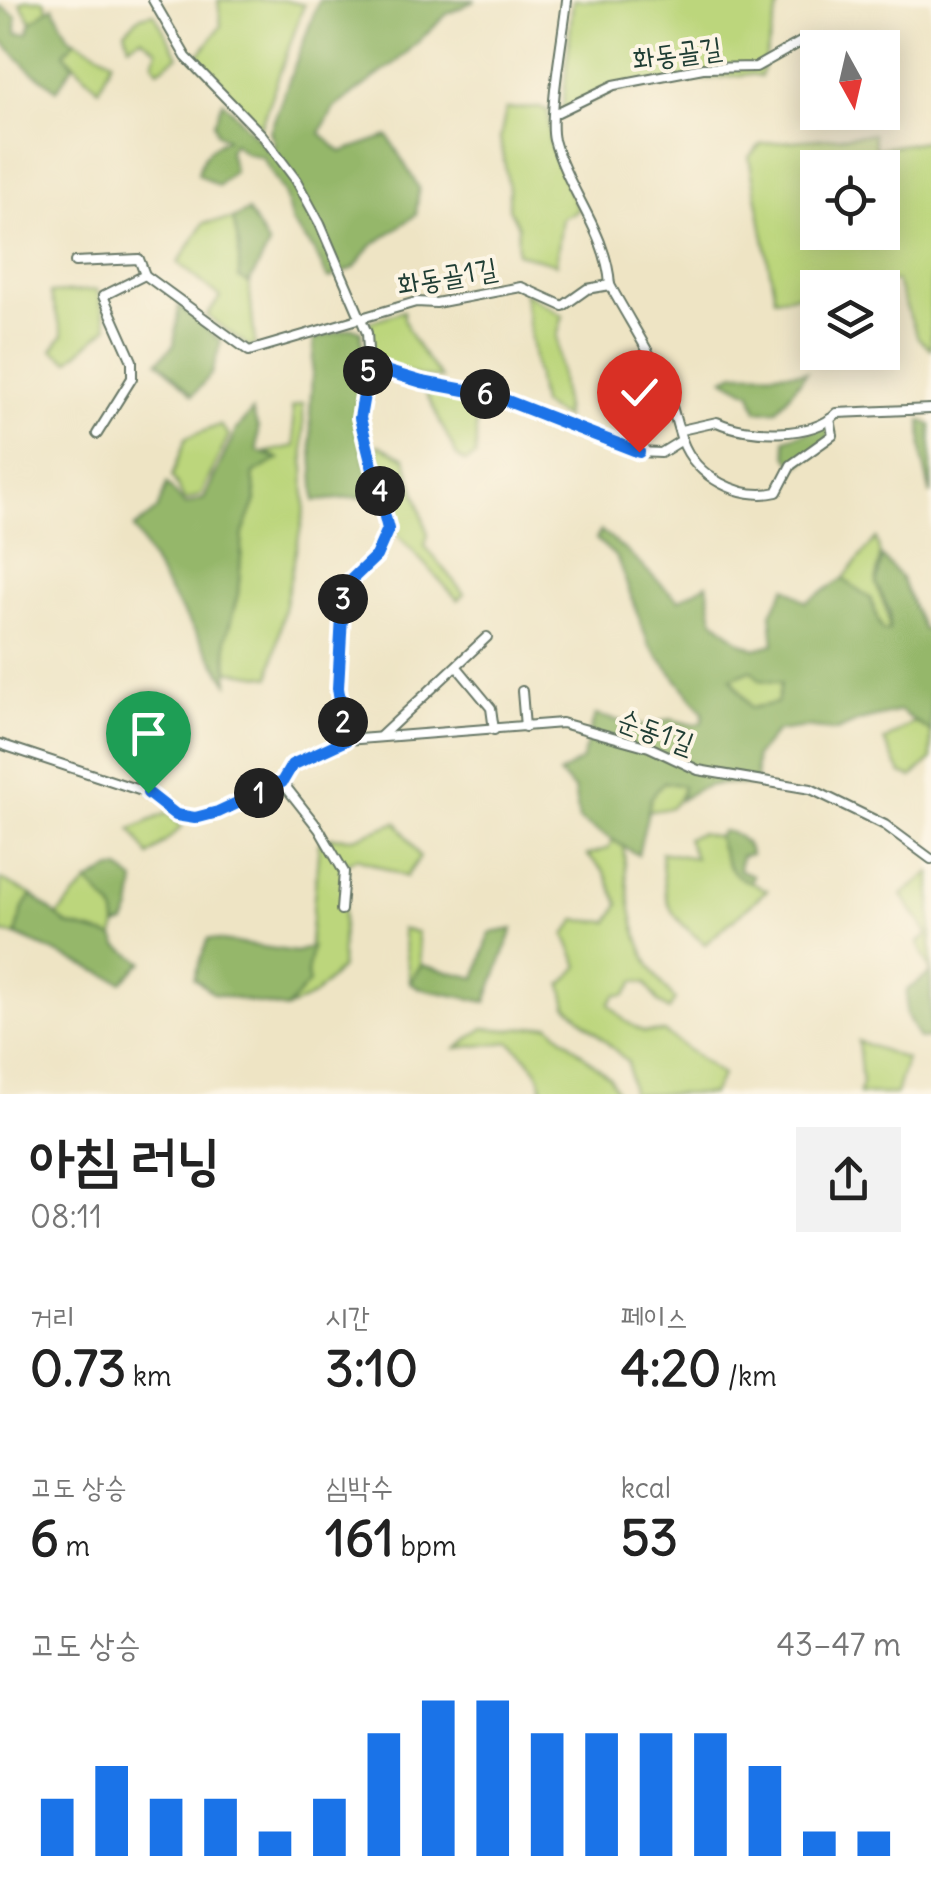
<!DOCTYPE html>
<html lang="ko">
<head>
<meta charset="utf-8">
<style>
	body { margin:0; font-family:Delius,"Poor Story",sans-serif; background:#f2f2f2; color:#222; height:100vh; display:flex; flex-direction:column; font-size:38px; white-space:nowrap }
	* { box-sizing:border-box; margin:0 }
	p { font-size:32px; color:#767676 }
	.icon { flex:none; width:55px; height:55px; fill:none; stroke:currentColor; stroke-width:2; stroke-linecap:round; stroke-linejoin:round }
	.map { position:relative; height:1094px; overflow:hidden }
	.details { display:flex; flex-direction:column; background:#fff; flex:1 }
	.details>* { flex:none }
	.needle { width:65px; rotate:172deg }
	.buttons { position:absolute; left:800px; top:30px; display:grid; gap:20px }
	.buttons a { display:grid; place-items:center; width:100px; height:100px; border-radius:0px; background:#fff; box-shadow:0 5px 25px #0003; font-size:50px }
	.pin { position:absolute; display:grid; place-items:center; width:85px; height:85px; color:#fff; margin:-102px -42px; border-radius:50% 50% 50% 0; rotate:-45deg; box-shadow:0 0 10px #0007 }
	.pin .icon { rotate:45deg }
	.km { position:absolute; width:50px; height:50px; margin:-25px; border-radius:50%; background:#222; color:#fff; font-size:28px; line-height:50px; text-align:center }
	.round { display:grid; place-items:center; flex:none; width:105px; height:105px; border-radius:0px; background:#f2f2f2 }
	.headline { display:flex; align-items:center; justify-content:space-between; height:170px; padding:0 30px }
	h1 { font-size:55px; font-weight:700; line-height:75px }
	.stats { display:grid; grid-template-columns:repeat(3,1fr); gap:15px; height:170px; padding:10px 30px }
	.stats div { display:grid; align-content:center }
	.stats b { font-size:50px; font-weight:700 }
	.stats small { font-size:28px; font-weight:400 }
	.stats p { font-size:28px }
	.chart { height:280px; padding:20px 30px }
	.chart p { display:flex; justify-content:space-between }
	.chart svg { width:100%; height:180px; margin-top:10px; stroke:#1a73e8; stroke-width:6 }
	.map>svg:first-child { display:block }
</style>
</head>
<body>
<div class="map">
<svg width="931" height="1094" viewBox="0 0 931 1094">
	<rect width="100%" height="100%" fill="#fcf5e5"/>
	<filter id="ink" filterUnits="userSpaceOnUse"><feTurbulence type="fractalNoise" baseFrequency=".01" numOctaves="2"/><feDisplacementMap in="SourceGraphic" scale="20" xChannelSelector="R" yChannelSelector="G"/><feConvolveMatrix kernelMatrix="1 2 1 2 8 2 1 2 1" color-interpolation-filters="sRGB"/></filter>
	<filter id="wash" filterUnits="userSpaceOnUse"><feTurbulence type="fractalNoise" baseFrequency=".0048" numOctaves="4" result="noise"/><feDisplacementMap in="SourceGraphic" scale="40" xChannelSelector="R" yChannelSelector="G"/><feGaussianBlur stdDeviation="2.25" result="paint"/><feColorMatrix in="noise" values="0 0 0 0 0 0 0 0 0 0 0 0 0 0 0 0 0 1.4 0 .05"/><feComposite in="paint" operator="in"/></filter>
	<g filter="url(#wash)">
		<rect width="100%" height="100%" fill="#eee4c4"/>
		<g fill="#bcd67b" stroke="#6e8a58" stroke-width="2.5" fill-rule="evenodd">
			<path d="M26 0H44L48 10 31 22 20 3Z"/>
			<path d="M218 0H283L304 5 260 128 196 59 221 26Z"/>
			<path d="M573 0H780L761 76 749 74 611 91 562 116Z"/>
			<path d="M154 13 178 56 158 70 153 62 157 50 141 38 129 45 125 31 141 16Z"/>
			<path d="M76 40 112 60 99 89 64 54Z"/>
			<path d="M540 108 548 110 550 144 578 210 562 218 556 264 517 253 518 226 509 209V188L500 139 506 109Z"/>
			<path d="M873 134 875 149 931 140V349L918 338 896 281 848 287 818 288 817 292 775 298 749 157 761 144ZM818 168H882V232H818Z"/>
			<path d="M233 219 239 246V278L249 283 255 344 250 347 207 316 220 297 178 263 204 223Z"/>
			<path d="M97 290 108 327 69 361 52 350 63 335 50 293Z"/>
			<path d="M524 292 563 316 557 336 565 418 541 405Z"/>
			<path d="M403 311C405 335 427 359 441 378L422 377 374 363 369 322Z"/>
			<path d="M423 387 487 400 476 420V456L465 462 457 456Z"/>
			<path d="M303 403 305 507 270 677 228 671 226 638 238 594 243 533 256 500 253 474 278 458 267 452 295 446 292 407Z"/>
			<path d="M220 425 229 435 201 495 185 501 172 476 186 438Z"/>
			<path d="M378 445 405 458 428 535 425 546 464 594 458 600 393 530 376 455Z"/>
			<path d="M876 538C885 564 874 567 877 585 881 604 890 608 889 631L882 630 870 598 843 579Z"/>
			<path d="M751 670 782 683 777 703 751 708 731 677Z"/>
			<path d="M914 722 931 732V760L912 777 901 773 884 741Z"/>
			<path d="M664 781 683 785C679 808 670 810 648 811L651 798Z"/>
			<path d="M167 813 182 827 149 856 131 829Z"/>
			<path d="M397 822 420 857 406 877 357 858 346 864 341 968 313 996 286 1009 308 983 307 974 319 843 331 837 354 838Z"/>
			<path d="M700 833 718 837C729 874 733 875 767 890L705 944C663 910 666 904 661 852L695 858 687 838Z"/>
			<path d="M612 840 623 846C630 904 631 955 675 999L669 1010 659 1003 646 983 635 981 625 995H616L609 1004 625 1021 644 1032H664L722 1075 712 1094H632L628 1062 567 1006 562 985 579 966 565 935 576 920 609 922 619 904 604 871 587 855 609 848Z"/>
			<path d="M931 872V972L918 943 928 934 902 895Z"/>
			<path d="M0 879 32 895 23 908 16 935 0 933Z"/>
			<path d="M88 882C105 903 122 906 114 937L68 925 56 917Z"/>
			<path d="M402 929 417 932 421 965 410 982Z"/>
			<path d="M549 1025 610 1078 618 1094H542C544 1071 526 1056 510 1042L457 1048 484 1028 510 1030Z"/>
			<path d="M858 1041 906 1059 896 1094H859L862 1083Z"/>
		</g>
		<g fill="#95b76b" stroke="#5a7a50" stroke-width="2.5" fill-rule="evenodd">
			<path d="M319 0H476L447 14 399 60 335 107 320 133 341 152 388 136 419 188 416 215 371 246 354 268 328 279 314 250 292 223 284 193 262 157 245 153 233 143 229 151 234 171 218 186 198 174C202 154 210 147 227 139L217 134 214 123 223 101 268 150 275 145 270 131Z"/>
			<path d="M0 6 16 16V33H28L31 22 53 6 69 37 76 40 64 53 73 65 57 90 28 68 0 39Z"/>
			<path d="M248 211 269 246 249 283 239 278V246L233 219Z"/>
			<path d="M179 305 221 341 212 373 193 395 158 361 174 345Z"/>
			<path d="M352 328 361 331 363 351 354 420 374 489V496L315 501 310 414 314 339Z"/>
			<path d="M807 372 777 410 757 411 751 393 724 378 735 373Z"/>
			<path d="M252 411 258 428 257 451 279 459 253 474 256 500 243 533 238 594 226 638 228 683 167 588 134 528 157 510 167 484 185 505 204 499 236 430Z"/>
			<path d="M921 420 931 425V495L922 457Z"/>
			<path d="M828 425 829 444 795 467 787 455 785 439Z"/>
			<path d="M601 531C630 551 651 577 679 600L707 584 713 619 740 642 755 649 774 644 771 613 786 587 806 602 843 579 870 598 882 630 889 631 890 612 876 584 882 557 901 578 923 630 931 628V732L900 711 859 721 837 731 806 727 777 731 755 757 757 786C728 782 704 781 681 800L683 786 664 782 651 798 638 855 579 820 574 789 559 774 582 760 595 715 646 727 670 719 694 725 702 722 703 712 649 645 617 558 596 539ZM751 670 760 680 781 683 777 703 751 708 731 678Z"/>
			<path d="M722 831C737 832 746 841 751 854L741 856 739 870 753 875 751 883C728 875 724 859 718 837Z"/>
			<path d="M112 869H120L135 881 131 910 125 923 117 926 114 910 88 882Z"/>
			<path d="M32 895 68 925 114 937 118 946 143 962 122 982 16 935 23 908Z"/>
			<path d="M513 929 486 1002 418 988 410 982 421 965 476 978 490 933Z"/>
			<path d="M208 939 296 952 312 947 307 974 309 983 286 1009 214 994 194 978Z"/>
			<path d="M931 973V1038L919 1039 906 1014 907 990Z"/>
		</g>
	</g>
	<g filter="url(#ink)">
		<g fill="none" stroke-linecap="round" stroke-linejoin="round">
			<g stroke="#677766" stroke-width="12">
				<g id="street">
					<path d="M153 0 186 57 262 135 296 180 320 224 367 333 369 367 359 418 387 529 375 556 353 579 343 599 338 688 346 740"/>
					<path d="M567 0C564 31 548 115 554 140 568 191 607 233 610 285"/>
					<path d="M554 114 614 85 703 68 756 67 806 39"/>
					<path d="M75 262 139 259 145 275"/>
					<path d="M369 367 422 383 492 395 639 452 661 453 682 440"/>
					<path d="M681 430 717 422C746 436 813 439 837 413L931 409"/>
					<path d="M97 434 132 378V361L103 296 145 275 249 351 416 302 436 303 521 287 563 306 587 289 610 285C627 317 648 348 663 381 672 400 675 421 682 440 695 477 741 501 777 492L791 465 833 435 830 419"/>
					<path d="M457 667 491 708 494 730"/>
					<path d="M522 691 525 727"/>
					<path d="M381 736 487 637"/>
					<path d="M0 744 148 793 176 815 195 818 218 812 282 782"/>
					<path d="M341 910 344 872 319 829 282 782 291 765 346 740 562 723 649 747 698 770 811 789 885 825 931 859"/>
				</g>
			</g>
			<use href="#street" stroke="#fff" stroke-width="8"/>
		</g>
	</g>
	<g fill="none" stroke-linecap="round" stroke-linejoin="round" filter="url(#ink)">
		<g stroke="#fff" stroke-width="20">
			<path id="route" d="M148 793 176 815 195 818 218 812 282 782 292 765 346 740 338 688 343 598 352 579 376 556 388 529 360 418 369 366 422 382 492 395 639 452"/>
		</g>
		<use href="#route" stroke="#1a73e8" stroke-width="12"/>
	</g>
	<g text-anchor="middle" stroke-width="8" stroke-linejoin="round" paint-order="stroke">
		<g font-size="28" fill="#1f3d34" stroke="#fcf5e5">
			<text transform="translate(677 53) rotate(-8)" y="10">화동골길</text>
			<text transform="translate(447 276) rotate(-10)" y="10">화동골1길</text>
			<text transform="translate(656 731) rotate(20)" y="10">순동1길</text>
		</g>
	</g>
</svg>
<div class="buttons">
<a><svg class="needle" viewBox="-14 -14 28 28"><path d="M0-13l5 13h-10z" fill="#e53935"/><path d="M0 13l5-13h-10z" fill="#767676"/></svg></a>
<a><svg class="icon" aria-label="locate" viewBox="0 0 24 24"><circle cx="12" cy="12" r="6"/><path d="M12 2v4M12 18v4M2 12h4M18 12h4"/></svg></a>
<a><svg class="icon" aria-label="layers" viewBox="0 0 24 24"><path d="M12 4l9 5-9 5-9-5zM3 14l9 5 9-5"/></svg></a>
</div>
<div class="pin" style="left:148px;top:793px;background:#1e9e55"><svg class="icon" aria-label="arrive" viewBox="0 0 24 24"><path d="M6 21V4h12l-3 4 3 4H6"/></svg></div>
<div class="pin" style="left:639px;top:452px;background:#d93025"><svg class="icon" aria-label="check" viewBox="0 0 24 24"><path d="M5 12l5 5 9-10"/></svg></div>
<b class="km" style="left:259px;top:793px">1</b>
<b class="km" style="left:343px;top:722px">2</b>
<b class="km" style="left:343px;top:599px">3</b>
<b class="km" style="left:380px;top:491px">4</b>
<b class="km" style="left:368px;top:371px">5</b>
<b class="km" style="left:485px;top:394px">6</b>
</div>
<section class="details">
<div class="headline"><div><h1>아침 러닝</h1><p>08:11</p></div><a class="round"><svg class="icon" aria-label="share" viewBox="0 0 24 24"><path d="M12 15V3M7 8l5-5 5 5M5 13v7h14v-7"/></svg></a></div>
<div class="stats">
<div><p>거리</p><b>0.73<small> km</small></b></div>
<div><p>시간</p><b>3:10</b></div>
<div><p>페이스</p><b>4:20<small> /km</small></b></div>
</div>
<div class="stats">
<div><p>고도 상승</p><b>6<small> m</small></b></div>
<div><p>심박수</p><b>161<small> bpm</small></b></div>
<div><p>kcal</p><b>53</b></div>
</div>
<div class="chart"><p><span>고도 상승</span>43–47 m</p>
<svg viewBox="0 0 160 44" preserveAspectRatio="none"><path d="M5 44V30M15 44V22M25 44V30M35 44V30M45 44V38M55 44V30M65 44V14M75 44V6M85 44V6M95 44V14M105 44V14M115 44V14M125 44V14M135 44V22M145 44V38M155 44V38"/></svg>
</div>
</section>
</body>
</html>
